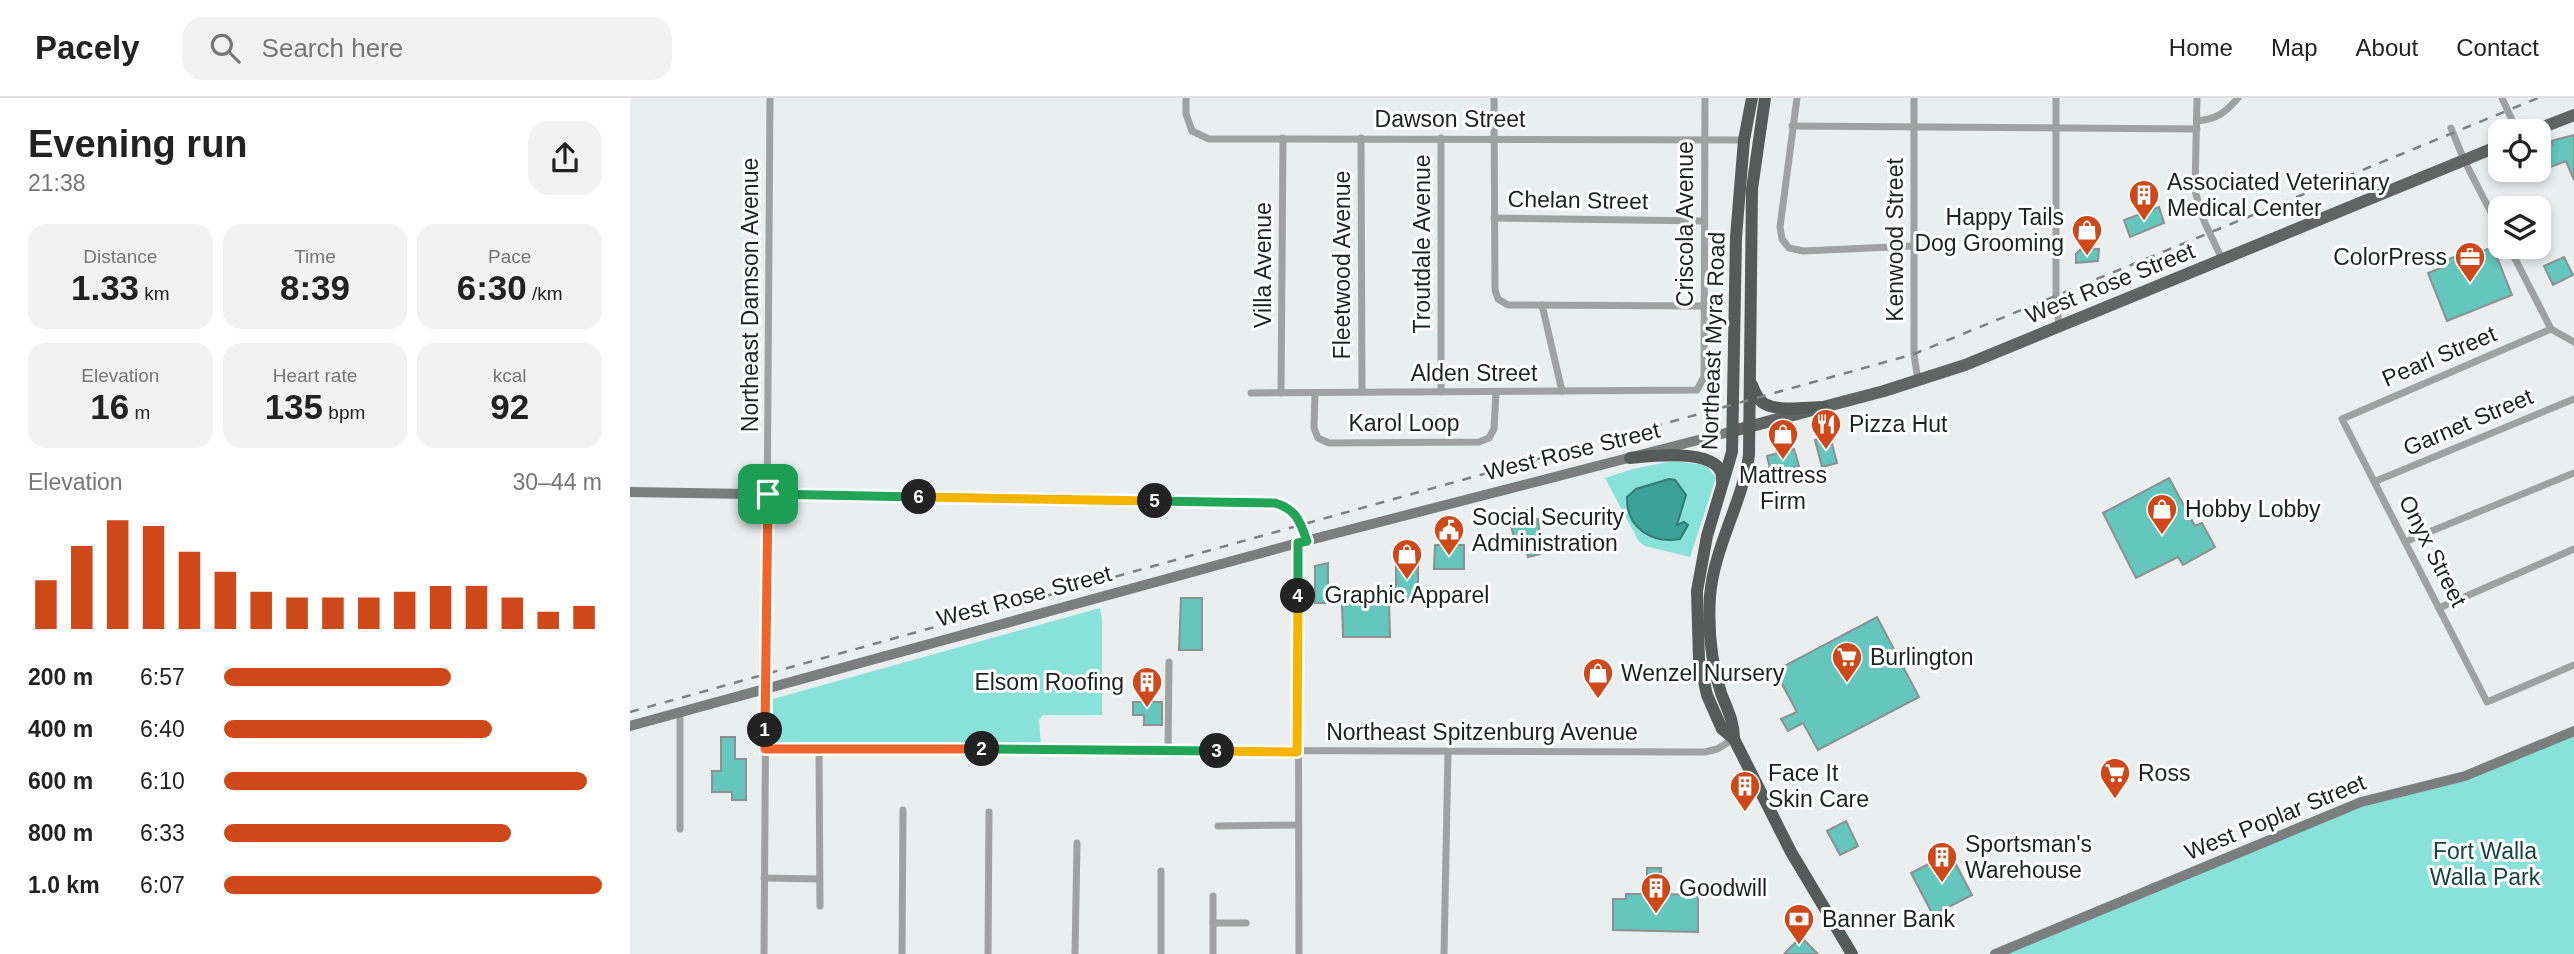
<!DOCTYPE html>
<html lang="en">
<head>
<meta charset="utf-8">
<style>
	body { margin:0; font-family:Helvetica,sans-serif; background:#f2f2f2; color:#222; height:100vh; display:flex; flex-direction:column; font-size:26px; white-space:nowrap }
	* { box-sizing:border-box; margin:0 }
	p { font-size:23px; color:#767676 }
	.icon { flex:none; width:38px; height:38px; fill:none; stroke:currentColor; stroke-width:2; stroke-linecap:round; stroke-linejoin:round }
	.map { position:relative; flex:1; overflow:hidden }
	.drawer { display:flex; flex-direction:column; background:#fff; width:630px }
	.drawer>* { flex:none }
	.buttons { position:absolute; left:1858px; top:21px; display:grid; gap:14px }
	.buttons a { display:grid; place-items:center; width:63px; height:63px; border-radius:14px; background:#fff; box-shadow:0 4px 10px #0003; font-size:35px }
	.pin { position:absolute; display:grid; place-items:center; width:60px; height:60px; color:#fff; margin:-30px; border-radius:14px; box-shadow:0 4px 10px #0006 }
	.km { position:absolute; width:35px; height:35px; margin:-18px; border-radius:50%; background:#222; color:#fff; font-size:19px; line-height:35px; text-align:center }
	.round { display:grid; place-items:center; flex:none; width:74px; height:74px; border-radius:21px; background:#f2f2f2 }
	.head { display:flex; align-items:center; justify-content:space-between; height:119px; padding:0 28px }
	h1 { font-size:38px; font-weight:600; line-height:52px }
	.figures { display:grid; grid-template-columns:repeat(3,1fr); gap:10px; height:119px; padding:7px 28px }
	.figures div { display:grid; align-content:center; border-radius:18px; background:#f2f2f2; text-align:center }
	.figures b { font-size:35px; font-weight:600 }
	.figures small { font-size:19px; font-weight:400 }
	.figures p { font-size:19px }
	.chart { height:196px; padding:14px 28px }
	.chart p { display:flex; justify-content:space-between }
	.chart svg { width:100%; height:126px; margin-top:7px; stroke:#cf4819; stroke-width:6 }
	ul { padding:0 28px; list-style:none; font-size:23px }
	li { display:grid; grid-template-columns:112px 84px 1fr; align-items:center; height:52px }
	li i { height:18px; border-radius:9px; background:#cf4819 }
	header { display:flex; align-items:center; gap:42px; box-sizing:border-box; height:98px; padding:0 35px; background:#fff; border-bottom:2px solid #e0e0e0 }
	header strong { font-size:33px }
	nav { display:flex; gap:38px; margin-inline-start:auto; font-size:24px }
	.search { width:490px; height:63px; background:#f2f2f2; display:flex; align-items:center; gap:18px; box-sizing:border-box; padding:0 24px; border-radius:21px; color:#767676; font-size:26px }
	main { display:flex; flex:1; min-height:0 }
	.map>svg:first-child { display:block }
</style>
</head>
<body>
<header>
<strong>Pacely</strong>
<div class="search"><svg class="icon" aria-label="search" viewBox="0 0 24 24"><circle cx="10" cy="10" r="6"/><path d="M15 15l6 6"/></svg>Search here</div>
<nav><a>Home</a><a>Map</a><a>About</a><a>Contact</a></nav>
</header>
<main>
<section class="drawer">
<div class="head"><div><h1>Evening run</h1><p>21:38</p></div><a class="round"><svg class="icon" aria-label="share" viewBox="0 0 24 24"><path d="M12 15V3M7 8l5-5 5 5M5 13v7h14v-7"/></svg></a></div>
<div class="figures">
<div><p>Distance</p><b>1.33<small> km</small></b></div>
<div><p>Time</p><b>8:39</b></div>
<div><p>Pace</p><b>6:30<small> /km</small></b></div>
</div>
<div class="figures">
<div><p>Elevation</p><b>16<small> m</small></b></div>
<div><p>Heart rate</p><b>135<small> bpm</small></b></div>
<div><p>kcal</p><b>92</b></div>
</div>
<div class="chart"><p><span>Elevation</span>30–44 m</p>
<svg viewBox="0 0 160 44" preserveAspectRatio="none"><path d="M5 44V27M15 44V15M25 44V6M35 44V8M45 44V17M55 44V24M65 44V31M75 44V33M85 44V33M95 44V33M105 44V31M115 44V29M125 44V29M135 44V33M145 44V38M155 44V36"/></svg>
</div>
<ul>
<li><b>200 m</b>6:57<i style="width:60%"></i></li>
<li><b>400 m</b>6:40<i style="width:71%"></i></li>
<li><b>600 m</b>6:10<i style="width:96%"></i></li>
<li><b>800 m</b>6:33<i style="width:76%"></i></li>
<li><b>1.0 km</b>6:07<i style="width:100%"></i></li>
</ul>
</section>
<div class="map">
<svg width="1944" height="856" viewBox="0 0 1944 856">
	<rect width="100%" height="100%" fill="#eaeeee"/>
	<g fill="#89e2d9">
		<path d="M1043 363 1076 367 1086 380 1060 459 1015 448 1009 444 975 380 1003 371Z"/>
		<path d="M470 510 472 521V617H413L409 622 411 647 147 646 143 640V601Z"/>
		<path d="M1944 633V856H1365L1731 704 1835 678Z"/>
	</g>
	<path fill="#3ca199" stroke="#337a75" stroke-width="2" d="M1039 381 1045 382 1056 397 1047 427 1054 424 1058 427 1050 441C1022 446 996 430 997 399L1006 391Z"/>
	<g fill="#64c6bc" stroke="#8c908f" stroke-width="2">
		<path d="M1944 37V82L1936 63 1913 72 1909 52 1923 47 1921 43Z"/>
		<path d="M1529 109 1534 125 1500 139 1494 122Z"/>
		<path d="M1863 149 1882 197 1817 223 1798 175 1818 167 1816 162 1832 156 1834 160Z"/>
		<path d="M1451 151H1469L1468 163 1446 165V156Z"/>
		<path d="M1934 159 1943 177 1923 187 1914 168Z"/>
		<path d="M1200 338 1207 365 1192 369 1185 342Z"/>
		<path d="M1164 351 1169 368 1141 376 1137 358Z"/>
		<path d="M1539 380 1565 428 1572 425 1585 449 1553 467 1548 459 1506 480 1473 415Z"/>
		<path d="M897 412 900 423 908 421 911 448H908L910 456 898 459 896 452 888 454 878 417Z"/>
		<path d="M823 443V447H834V471H804L805 447H815L816 444Z"/>
		<path d="M766 463H788V502H759L760 539H713L712 505H685V468L698 465V497H712V493L766 492Z"/>
		<path d="M551 500H572V552H549Z"/>
		<path d="M1247 519 1289 599 1188 652 1173 625 1158 633 1151 621 1167 614 1145 573Z"/>
		<path d="M503 604H532V627H514V617H503Z"/>
		<path d="M91 639H105V661H116V702H102V694H82V673H91Z"/>
		<path d="M1216 723 1228 748 1210 757 1197 733Z"/>
		<path d="M1320 755 1342 797 1303 817 1281 775Z"/>
		<path d="M1017 770H1031L1030 796 1068 797V834L983 832V801H996V796H1017Z"/>
		<path d="M1171 839 1188 856H1154Z"/>
	</g>
	<g fill="none" stroke-linecap="round" stroke-linejoin="round">
		<g stroke="#a0a2a2" stroke-width="7">
			<path d="M556 0V16L562 33 579 41 1114 42"/>
			<path d="M864 0 865 192 868 201 878 207 1074 208"/>
			<path d="M1167 0 1150 129 1152 141 1159 150 1173 153 1284 148"/>
			<path d="M1284 0V256L1288 283"/>
			<path d="M1426 0V197L1429 229"/>
			<path d="M1567 0 1565 93 1574 123 1592 161"/>
			<path d="M1872 0 1887 33"/>
			<path d="M1567 23C1587 21 1595 15 1608 0"/>
			<path d="M1162 28 1567 31"/>
			<path d="M1821 30 1834 62 1871 134"/>
			<path d="M731 40 732 294"/>
			<path d="M864 120 1074 123"/>
			<path d="M1879 149 1921 231 1944 244"/>
			<path d="M912 207 932 293"/>
			<path d="M1921 231 1712 321 1857 604 1944 567"/>
			<path d="M811 294V40"/>
			<path d="M621 295 1067 292 1074 279 1075 0"/>
			<path d="M651 295 653 40"/>
			<path d="M685 295 684 330 688 340 699 345 849 344 859 340 864 331 866 294"/>
			<path d="M1746 383 1944 301"/>
			<path d="M1777 443 1944 375"/>
			<path d="M668 445 669 856"/>
			<path d="M1809 510 1944 451"/>
			<path d="M135 651 1075 654 1087 651 1104 641"/>
			<path d="M189 651 190 808"/>
			<path d="M538 652 539 564"/>
			<path d="M588 728 667 727"/>
			<path d="M50 731V614"/>
			<path d="M531 773V856"/>
			<path d="M134 780 189 781"/>
			<path d="M583 798V856"/>
			<path d="M583 825H616"/>
			<path d="M134 856 140 0"/>
			<path d="M272 856 273 712"/>
			<path d="M358 856 359 714"/>
			<path d="M445 856 447 745"/>
			<path d="M814 856 818 653"/>
		</g>
		<g stroke="#7c7e7e" stroke-width="10">
			<path d="M0 394 645 405C666 411 670 423 677 443"/>
			<path d="M0 628 668 445 1103 333"/>
			<path d="M1365 856 1731 704 1835 678 1944 633"/>
		</g>
		<g stroke="#626464" stroke-width="12">
			<path d="M1903 33 1944 17"/>
			<path d="M1103 333 1254 293 1335 267 1871 47"/>
		</g>
		<g stroke="#565a59" stroke-width="12">
			<path d="M1135 0 1122 91 1119 357C1112 406 1084 449 1080 498 1078 530 1081 564 1091 595 1097 611 1104 623 1104 641L1161 754 1222 856"/>
			<path d="M1122 287C1125 294 1128 303 1135 306 1150 314 1177 309 1194 309"/>
			<path d="M1000 360C1021 358 1097 348 1092 384"/>
			<path d="M1104 641 1092 631 1077 597 1069 562 1067 493 1077 438 1102 354 1106 139 1114 42 1122 0"/>
		</g>
		<path stroke="#7e8080" stroke-width="2.5" stroke-dasharray="9 9" stroke-linecap="butt" d="M0 614 1284 256 1908 0"/>
	</g>
	<g fill="none" stroke-linecap="round" stroke-linejoin="round">
		<g stroke="#fff" stroke-width="14">
			<path id="split-1" d="M135 632 138 396"/>
		</g>
		<g stroke="#fff" stroke-width="14">
			<path id="split-2" d="M135 632V651H352"/>
		</g>
		<g stroke="#fff" stroke-width="14">
			<path id="split-3" d="M352 651 587 653"/>
		</g>
		<g stroke="#fff" stroke-width="14">
			<path id="split-4" d="M587 653 667 654 668 498"/>
		</g>
		<g stroke="#fff" stroke-width="14">
			<path id="split-5" d="M525 403 645 405C666 411 670 423 677 443L668 445V498"/>
		</g>
		<g stroke="#fff" stroke-width="14">
			<path id="split-6" d="M289 399 525 403"/>
		</g>
		<g stroke="#fff" stroke-width="14">
			<path id="split-7" d="M138 396 289 399"/>
		</g>
		<use href="#split-1" stroke="#f0652b" stroke-width="9"/>
		<use href="#split-2" stroke="#f0652b" stroke-width="9"/>
		<use href="#split-3" stroke="#22a559" stroke-width="9"/>
		<use href="#split-4" stroke="#f5b400" stroke-width="9"/>
		<use href="#split-5" stroke="#22a559" stroke-width="9"/>
		<use href="#split-6" stroke="#f5b400" stroke-width="9"/>
		<use href="#split-7" stroke="#22a559" stroke-width="9"/>
	</g>
	<defs>
		<g id="building-pin" transform="scale(1.575)"><path d="M0 17L-7.5 6A9.5 9.5 0 1 1 7.5 6Z" fill="#cf4819" stroke="#fff"/><path d="M-4-6H4V6H1V3H-1V6H-4ZM-2.5-4.3h1.7v1.8h-1.7ZM.8-4.3h1.7v1.8H.8ZM-2.5-1h1.7V.8h-1.7ZM.8-1h1.7V.8H.8Z" fill="#fff"/></g>
		<g id="shop-pin" transform="scale(1.575)"><path d="M0 17L-7.5 6A9.5 9.5 0 1 1 7.5 6Z" fill="#cf4819" stroke="#fff"/><path d="M-5-2.5h2.3a2.7 3.5 0 0 1 5.4 0H5L5.5 6h-11ZM-1.5-2.5h3a1.5 2.3 0 0 0-3 0Z" fill="#fff"/></g>
		<g id="office-pin" transform="scale(1.575)"><path d="M0 17L-7.5 6A9.5 9.5 0 1 1 7.5 6Z" fill="#cf4819" stroke="#fff"/><path d="M-6-3h4V-5.5h4V-3h4V5H-6ZM-1-4.5V-3h2v-1.5ZM-6 0V1H6V0Z" fill="#fff"/></g>
		<g id="restaurant-pin" transform="scale(1.575)"><path d="M0 17L-7.5 6A9.5 9.5 0 1 1 7.5 6Z" fill="#cf4819" stroke="#fff"/><path d="M-5-6h1v4h1v-4h1v4h1v-4h1v5L-1.5 .5V6h-2V.5L-5-1ZM5-6V6H3V1.5H1.5Q1.5-4 5-6Z" fill="#fff"/></g>
		<g id="civic-pin" transform="scale(1.575)"><path d="M0 17L-7.5 6A9.5 9.5 0 1 1 7.5 6Z" fill="#cf4819" stroke="#fff"/><path d="M-.6-6.5H3V-4.5H.6V-3L4-1V1h2V6H-6V1h2V-1L-.6-3ZM-1.2 2.5V6h2.4V2.5Z" fill="#fff"/></g>
		<g id="supermarket-pin" transform="scale(1.575)"><path d="M0 17L-7.5 6A9.5 9.5 0 1 1 7.5 6Z" fill="#cf4819" stroke="#fff"/><path d="M-6-5.5h2.5l.6 2H6L4.5 2H-2.5L-4.4-4H-6ZM-1.5 3.2a1.3 1.3 0 1 0 .1 0ZM3 3.2a1.3 1.3 0 1 0 .1 0Z" fill="#fff"/></g>
		<g id="bank-pin" transform="scale(1.575)"><path d="M0 17L-7.5 6A9.5 9.5 0 1 1 7.5 6Z" fill="#cf4819" stroke="#fff"/><path d="M-6-4H6V4H-6ZM0-2.3a2.3 2.3 0 1 0 0 4.6a2.3 2.3 0 1 0 0-4.6Z" fill="#fff"/></g>
	</defs>
	<g fill-rule="evenodd">
		<use href="#building-pin" x="1514" y="97"/>
		<use href="#shop-pin" x="1457" y="132"/>
		<use href="#office-pin" x="1840" y="159"/>
		<use href="#restaurant-pin" x="1196" y="326"/>
		<use href="#shop-pin" x="1153" y="336"/>
		<use href="#shop-pin" x="1532" y="411"/>
		<use href="#civic-pin" x="819" y="432"/>
		<use href="#shop-pin" x="777" y="456"/>
		<use href="#supermarket-pin" x="1217" y="559"/>
		<use href="#shop-pin" x="968" y="575"/>
		<use href="#building-pin" x="517" y="584"/>
		<use href="#supermarket-pin" x="1485" y="675"/>
		<use href="#building-pin" x="1115" y="688"/>
		<use href="#building-pin" x="1312" y="759"/>
		<use href="#building-pin" x="1026" y="790"/>
		<use href="#bank-pin" x="1169" y="821"/>
	</g>
	<g text-anchor="middle" stroke-width="6" stroke-linejoin="round" paint-order="stroke">
		<g font-size="23" fill="#1f2020" stroke="#fff">
			<text x="820" y="29">Dawson Street</text>
			<text transform="translate(948 102) rotate(1)" y="8">Chelan Street</text>
			<text transform="translate(1055 126) rotate(-90)" y="8">Criscola Avenue</text>
			<text transform="translate(1265 142) rotate(-90)" y="8">Kenwood Street</text>
			<text transform="translate(792 146) rotate(-90)" y="8">Troutdale Avenue</text>
			<text transform="translate(633 167) rotate(-90)" y="8">Villa Avenue</text>
			<text transform="translate(712 167) rotate(-90)" y="8">Fleetwood Avenue</text>
			<text transform="translate(1480 185) rotate(-22)" y="8">West Rose Street</text>
			<text transform="translate(120 197) rotate(-90)" y="8">Northeast Damson Avenue</text>
			<text transform="translate(1083 243) rotate(-88)" y="8">Northeast Myra Road</text>
			<text transform="translate(1809 258) rotate(-23)" y="8">Pearl Street</text>
			<text x="844" y="283">Alden Street</text>
			<text transform="translate(1838 324) rotate(-23)" y="8">Garnet Street</text>
			<text x="774" y="333">Karol Loop</text>
			<text transform="translate(942 353) rotate(-14)" y="8">West Rose Street</text>
			<text transform="translate(1803 453) rotate(63)" y="8">Onyx Street</text>
			<text transform="translate(394 498) rotate(-15)" y="8">West Rose Street</text>
			<text x="852" y="642">Northeast Spitzenburg Avenue</text>
			<text transform="translate(1645 719) rotate(-22)" y="8">West Poplar Street</text>
		</g>
		<g font-size="23" fill="#1f2020" stroke="#fff" text-anchor="start">
			<text x="1537" y="92">Associated Veterinary<tspan x="1537" dy="26">Medical Center</tspan></text>
			<text x="1434" y="127" text-anchor="end">Happy Tails<tspan x="1434" dy="26">Dog Grooming</tspan></text>
			<text x="1817" y="167" text-anchor="end">ColorPress</text>
			<text x="1219" y="334">Pizza Hut</text>
			<text x="1153" y="385" text-anchor="middle">Mattress<tspan x="1153" dy="26">Firm</tspan></text>
			<text x="1555" y="419">Hobby Lobby</text>
			<text x="842" y="427">Social Security<tspan x="842" dy="26">Administration</tspan></text>
			<text x="777" y="505" text-anchor="middle">Graphic Apparel</text>
			<text x="1240" y="567">Burlington</text>
			<text x="991" y="583">Wenzel Nursery</text>
			<text x="494" y="592" text-anchor="end">Elsom Roofing</text>
			<text x="1138" y="683">Face It<tspan x="1138" dy="26">Skin Care</tspan></text>
			<text x="1508" y="683">Ross</text>
			<text x="1335" y="754">Sportsman's<tspan x="1335" dy="26">Warehouse</tspan></text>
			<text x="1049" y="798">Goodwill</text>
			<text x="1192" y="829">Banner Bank</text>
		</g>
		<g font-size="23" fill="#164340" stroke="#fff">
			<text x="1855" y="761">Fort Walla<tspan x="1855" dy="26">Walla Park</tspan></text>
		</g>
	</g>
</svg>
<div class="buttons">
<a><svg class="icon" aria-label="locate" viewBox="0 0 24 24"><circle cx="12" cy="12" r="6"/><path d="M12 2v4M12 18v4M2 12h4M18 12h4"/></svg></a>
<a><svg class="icon" aria-label="layers" viewBox="0 0 24 24"><path d="M12 4l9 5-9 5-9-5zM3 14l9 5 9-5"/></svg></a>
</div>
<div class="pin" style="left:138px;top:396px;background:#1e9e55"><svg class="icon" aria-label="arrive" viewBox="0 0 24 24"><path d="M6 21V4h12l-3 4 3 4H6"/></svg></div>
<b class="km" style="left:135px;top:632px">1</b>
<b class="km" style="left:352px;top:651px">2</b>
<b class="km" style="left:587px;top:653px">3</b>
<b class="km" style="left:668px;top:498px">4</b>
<b class="km" style="left:525px;top:403px">5</b>
<b class="km" style="left:289px;top:399px">6</b>
</div>
</main>
</body>
</html>
